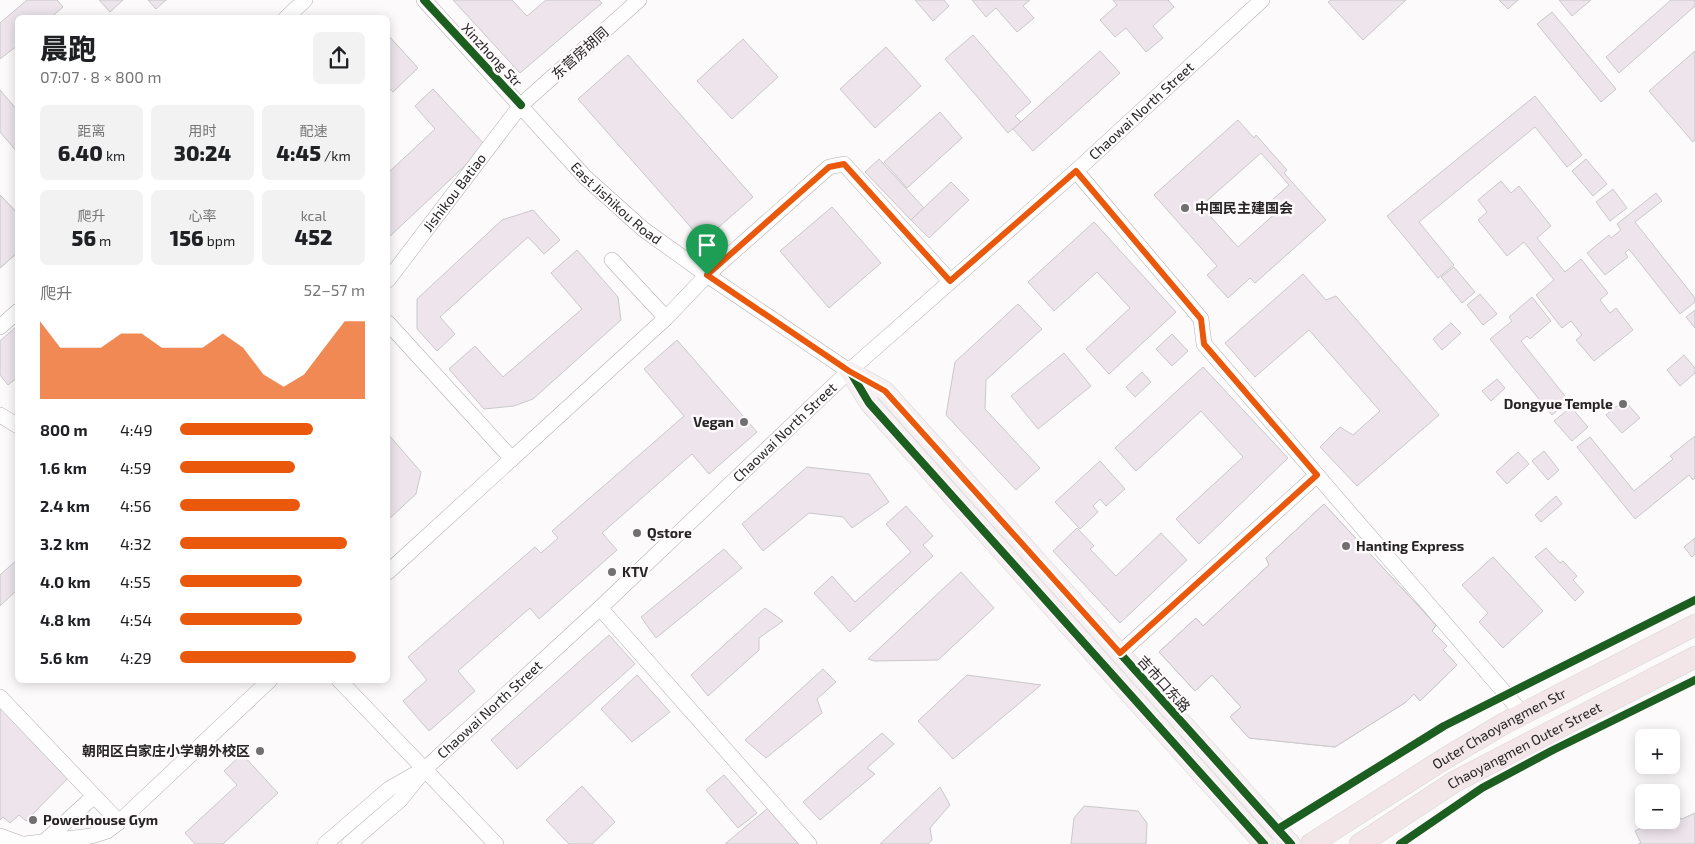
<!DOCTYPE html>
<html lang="zh">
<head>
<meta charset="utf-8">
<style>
	body { margin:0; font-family:"Exo 2","Noto Sans SC",sans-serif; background:#f2f2f2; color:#202124; height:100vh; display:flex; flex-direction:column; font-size:19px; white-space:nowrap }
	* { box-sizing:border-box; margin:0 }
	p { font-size:16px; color:#757577 }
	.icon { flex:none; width:28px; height:28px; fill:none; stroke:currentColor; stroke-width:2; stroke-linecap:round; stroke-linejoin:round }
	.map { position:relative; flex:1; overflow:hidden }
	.details { position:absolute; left:15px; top:15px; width:375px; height:668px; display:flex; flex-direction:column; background:#fff; border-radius:8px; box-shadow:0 2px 12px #0003 }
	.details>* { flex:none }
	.tools { position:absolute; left:1635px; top:729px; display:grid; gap:10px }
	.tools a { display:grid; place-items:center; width:45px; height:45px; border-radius:8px; background:#fff; box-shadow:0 2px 12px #0003; font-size:25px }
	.pin { position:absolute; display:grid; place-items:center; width:42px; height:42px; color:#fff; margin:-51px -21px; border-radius:50% 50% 50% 0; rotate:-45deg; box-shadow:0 0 5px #0007 }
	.pin .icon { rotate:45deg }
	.round { display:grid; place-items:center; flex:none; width:52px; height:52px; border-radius:8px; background:#f2f2f2 }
	.headline { display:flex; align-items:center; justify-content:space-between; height:85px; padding:0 25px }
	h1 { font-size:28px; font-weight:800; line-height:38px }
	.figures { display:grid; grid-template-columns:repeat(3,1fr); gap:8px; height:85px; padding:5px 25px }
	.figures div { display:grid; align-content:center; border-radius:8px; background:#f2f2f2; text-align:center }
	.figures b { font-size:21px; font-weight:800 }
	.figures small { font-size:14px; font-weight:400 }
	.figures p { font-size:14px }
	.chart { height:140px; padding:10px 25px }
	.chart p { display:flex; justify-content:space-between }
	.chart svg { width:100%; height:90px; margin-top:5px; fill:#ea580c; opacity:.7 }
	ul { padding:0 25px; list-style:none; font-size:16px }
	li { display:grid; grid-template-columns:80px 60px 1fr; align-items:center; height:38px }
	li i { height:12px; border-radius:6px; background:#ea580c }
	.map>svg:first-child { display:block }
</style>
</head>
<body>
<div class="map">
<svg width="1695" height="844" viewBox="0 0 1695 844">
	<rect width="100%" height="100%" fill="#fdfafb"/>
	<g fill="#ede4ec" stroke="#cac8c9" fill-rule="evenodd">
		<path d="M27 0H57L63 7 50 18H18V45L0 59V23Z"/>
		<path d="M99 0H123L110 12Z"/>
		<path d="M148 0H166L156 9Z"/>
		<path d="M453 0H512L527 16 546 0H599L602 3 520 73Z"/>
		<path d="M915 0H944L949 6 933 21Z"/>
		<path d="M972 0H1030L1023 6 1034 18 1017 32 996 8 986 17Z"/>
		<path d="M1113 0H1168L1174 7 1153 26 1163 38 1146 52 1126 28 1115 37 1100 20 1117 5Z"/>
		<path d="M1331 0H1406L1363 40 1328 2Z"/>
		<path d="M1499 0H1518L1508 9Z"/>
		<path d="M1559 0H1591L1572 16Z"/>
		<path d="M1671 0H1695V6L1619 73 1606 57Z"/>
		<path d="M1552 12 1616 89 1601 102 1537 24Z"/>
		<path d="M388 35 418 68 393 92 388 87Z"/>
		<path d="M973 35 1031 102 1015 116 1021 122 1008 133 945 59Z"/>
		<path d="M743 39 778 77 732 119 697 81Z"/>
		<path d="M886 47 921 86 875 128 840 89Z"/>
		<path d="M1100 51 1120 73 1033 151 1013 129Z"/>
		<path d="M1695 51V140L1693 142 1649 91Z"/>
		<path d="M628 55 753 197 703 241 578 99Z"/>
		<path d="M433 89 486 146 388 238V173L435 129 415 106Z"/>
		<path d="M0 90 18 111V153L0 132Z"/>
		<path d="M1535 96 1582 155 1567 167 1535 127 1419 222 1454 265 1438 278 1387 216Z"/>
		<path d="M940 112 962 138 907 188 884 162Z"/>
		<path d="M1238 120 1254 138 1256 135 1287 170 1284 173 1326 220 1255 283 1250 278 1228 298 1207 275 1217 266 1154 195ZM1261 153 1289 185 1271 201 1279 210 1238 247 1201 206Z"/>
		<path d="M879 159 924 208 911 220 865 172Z"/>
		<path d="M1586 159 1607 184 1593 196 1572 171Z"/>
		<path d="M1501 181 1511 193 1519 186 1551 226 1537 238 1565 272 1581 259 1608 293 1600 300 1610 313 1616 308 1633 330 1594 361 1576 340 1582 335 1571 321 1562 328 1536 295 1554 280 1524 242 1507 256 1478 220 1487 212 1478 200Z"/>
		<path d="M951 182 969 200 929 238 911 220Z"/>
		<path d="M1613 189 1627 208 1610 221 1596 202Z"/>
		<path d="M1656 193 1662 201 1635 222 1695 298V302L1680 314 1629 249 1625 253 1628 257 1605 275 1587 253 1609 235 1611 238 1621 230 1617 224Z"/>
		<path d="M0 195 18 214V252L0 268Z"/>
		<path d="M0 195 18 214V252L0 268Z"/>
		<path d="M832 207 881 263 829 308 780 251Z"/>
		<path d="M533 210 560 240 544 254 528 237 440 317 455 334 437 351 417 329V299L502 220Z"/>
		<path d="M1094 222 1176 312 1109 374 1086 349 1130 308 1097 272 1054 311 1028 282Z"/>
		<path d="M577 250 618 297 621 320 533 399 514 406 484 409 449 369 475 346 503 377 582 309 551 273Z"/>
		<path d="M1454 267 1475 292 1462 303 1441 277Z"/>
		<path d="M1303 274 1326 300 1336 296 1439 415 1357 486 1320 447 1340 427 1353 435 1380 411 1309 330 1255 377 1225 343Z"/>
		<path d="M1480 294 1497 314 1483 325 1467 305Z"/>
		<path d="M1532 297 1551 321 1530 339 1527 336 1521 341 1569 401 1552 415 1490 339 1512 321 1509 317Z"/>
		<path d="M1018 304 1042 329 986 380 985 409 1040 468 1016 490 946 415 955 362Z"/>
		<path d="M1695 310V328L1686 317Z"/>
		<path d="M1451 323 1461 333 1442 350 1433 339Z"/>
		<path d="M18 325V377L8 385 0 375V341Z"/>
		<path d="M1172 334 1188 351 1172 366 1156 349Z"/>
		<path d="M677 340 757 432 709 474 692 454 602 533 617 550 539 619 530 608 458 671 475 691 429 731 403 701 427 680 408 657 535 547 541 553 558 538 552 531 684 416 644 369Z"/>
		<path d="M1064 353 1091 386 1038 429 1011 396Z"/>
		<path d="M1684 355 1695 368V373L1680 386 1667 370Z"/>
		<path d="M1203 367 1288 458 1199 544 1176 519 1243 457 1201 411 1136 471 1115 448Z"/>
		<path d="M1142 372 1151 382 1135 397 1126 387Z"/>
		<path d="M1497 379 1505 388 1491 401 1482 391Z"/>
		<path d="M1624 400 1640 418 1622 433 1606 415Z"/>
		<path d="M1571 407 1588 427 1572 441 1554 421Z"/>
		<path d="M388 434 421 472 416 494 388 520Z"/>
		<path d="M1695 436V478L1693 480 1689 475 1635 519 1577 447 1590 437 1634 491 1673 459 1670 456Z"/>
		<path d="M1544 451 1559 470 1548 480 1532 461Z"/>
		<path d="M1518 452 1529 464 1507 484 1496 472Z"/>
		<path d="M1100 461 1125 489 1106 506 1100 499 1093 506 1098 512 1080 529 1055 502Z"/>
		<path d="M807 467 869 474 889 502 852 528 843 517 809 513 763 551 742 524Z"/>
		<path d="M1556 496 1562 504 1541 522 1535 515Z"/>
		<path d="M1324 504 1436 625 1432 631 1447 646 1443 650 1457 665 1420 701 1414 694 1406 702 1335 747 1249 738 1230 717 1241 707 1212 675 1195 691 1159 652 1196 618 1203 626 1269 565 1266 558ZM1320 557 1339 579 1399 643 1378 664 1320 700 1267 696 1237 657 1309 601 1292 580Z"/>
		<path d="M1324 504 1436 625 1432 631 1447 646 1443 650 1457 665 1420 701 1414 694 1406 702 1335 747 1249 738 1230 717 1241 707 1212 675 1195 691 1159 652 1196 618 1203 626 1269 565 1266 558Z"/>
		<path d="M906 506 933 536 923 545 933 556 850 632 814 593 832 576 855 602 911 552 886 524Z"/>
		<path d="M1077 528 1094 546 1090 549 1116 576 1161 533 1187 560 1120 623 1053 551Z"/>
		<path d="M1695 538V554L1692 557 1684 547Z"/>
		<path d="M1546 548 1560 563 1563 561 1577 576 1573 580 1584 592 1575 601 1535 557Z"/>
		<path d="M724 549 742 568 656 638 641 617Z"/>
		<path d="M1493 557 1543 611 1503 648 1479 622 1488 613 1462 585Z"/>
		<path d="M18 559V589L0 606V575Z"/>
		<path d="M961 572 994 608 938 660 874 661 868 659Z"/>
		<path d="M765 608 783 621 759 638V650L708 696 691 675Z"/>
		<path d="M609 635 635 664 517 769 491 740Z"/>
		<path d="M823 669 836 682 817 699 822 713 766 758 745 740Z"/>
		<path d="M637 675 670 712 632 742 601 709Z"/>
		<path d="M967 675 1041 685 953 759 918 721Z"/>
		<path d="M0 699 69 777 26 821 19 815 10 823 3 817 0 820Z"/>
		<path d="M882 733 894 744 867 768 875 774 820 820 803 802Z"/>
		<path d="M242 754 278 793 223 844H195L185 833 237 785 224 771Z"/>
		<path d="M724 775 757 813 738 828 706 790Z"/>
		<path d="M582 786 615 822 592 844H569L546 820Z"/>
		<path d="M940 787 950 805 930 828 932 840 928 844H880Z"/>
		<path d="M1084 806 1138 811 1147 823 1146 844H1071L1074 818Z"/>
		<path d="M768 808 799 844H725Z"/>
		<path d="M1671 813 1682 819 1695 813V844H1638L1641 843 1635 831 1657 820H1671Z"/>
	</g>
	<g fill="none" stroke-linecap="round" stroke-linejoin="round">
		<g stroke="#b1afaf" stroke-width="16">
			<g id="minor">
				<path id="s1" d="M424 0 585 177 643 229 707 275 849 371"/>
				<path d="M286 18 305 0"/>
				<path d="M1076 171 1201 319 1204 344 1523 714"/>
				<path d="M612 260 666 318"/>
				<path id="s2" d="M388 280 521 105 639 0"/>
				<path d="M388 323 512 459"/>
				<path d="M0 327 18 311"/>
				<path d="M0 415 18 426"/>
				<path d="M388 572 666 318 707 275 829 167 844 164 950 281"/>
				<path d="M600 608 809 844"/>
				<path d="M1120 653 1317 475"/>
				<path d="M339 680 496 844"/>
				<path d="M0 697 119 822"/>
				<path d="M0 836 22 844"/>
				<path d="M44 842 94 796"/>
				<path d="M25 844 91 836 107 831 119 822 270 680"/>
				<path d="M325 844 389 789 417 773"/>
				<path id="s3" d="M349 844 400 800 425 769 600 608 849 371 1076 171 1262 0"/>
			</g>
		</g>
		<g stroke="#d7d6d6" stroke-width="20">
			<g id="major">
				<path d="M849 371 885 391 1291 844"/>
				<path d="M850 372 869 403 1264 844"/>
			</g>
		</g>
		<g stroke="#d7d6d6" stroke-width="22">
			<g id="highway">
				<path id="s4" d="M1311 844 1441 761 1503 724 1695 625"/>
				<path id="s5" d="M1360 844 1454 782 1695 657"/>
			</g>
		</g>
		<use href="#minor" stroke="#fffefe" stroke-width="15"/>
		<use href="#major" stroke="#f7f0f2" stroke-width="19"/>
		<use href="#highway" stroke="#f3e6e8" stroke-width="21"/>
		<g stroke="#fef9fb" stroke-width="11">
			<g id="cycleway">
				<path d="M424 0 521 105"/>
				<path d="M849 371 885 391 1291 844"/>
				<path d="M851 373 869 403 1264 844"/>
				<path d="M1278 829 1444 726 1695 600"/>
				<path d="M1400 844 1482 788 1553 750 1695 680"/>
			</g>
		</g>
		<use href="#cycleway" stroke="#1b5e20" stroke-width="8"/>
	</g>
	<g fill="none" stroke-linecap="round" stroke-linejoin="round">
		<g stroke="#fff" stroke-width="10">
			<path id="route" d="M844 164 950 281 1076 171 1201 319 1204 344 1317 475 1120 653 885 391 849 371 707 275 829 167Z"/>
		</g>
		<use href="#route" stroke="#ea580c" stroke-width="6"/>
	</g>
	<g fill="#716f70" stroke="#fef9fb" stroke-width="2">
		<circle cx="1185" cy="208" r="5"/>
		<circle cx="1623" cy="404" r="5"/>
		<circle cx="744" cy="422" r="5"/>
		<circle cx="637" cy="533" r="5"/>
		<circle cx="1346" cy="546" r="5"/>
		<circle cx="612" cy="572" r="5"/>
		<circle cx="260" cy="751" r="5"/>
		<circle cx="33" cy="820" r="5"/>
	</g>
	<g text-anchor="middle" stroke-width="5" stroke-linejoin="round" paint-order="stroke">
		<g font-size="14" fill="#262425" stroke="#fef9fb">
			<text transform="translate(580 53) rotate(-42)" y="5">东营房胡同</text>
			<text transform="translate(492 55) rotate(47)" y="5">Xinzhong Str</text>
			<text dy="5" stroke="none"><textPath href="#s3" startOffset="1080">Chaowai North Street</textPath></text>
			<text dy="5" stroke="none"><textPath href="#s2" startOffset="110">Jishikou Batiao</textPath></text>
			<text dy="5" stroke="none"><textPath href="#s1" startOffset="280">East Jishikou Road</textPath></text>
			<text dy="5" stroke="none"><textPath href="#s3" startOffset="600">Chaowai North Street</textPath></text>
			<text transform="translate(1164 684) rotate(48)" y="5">吉市口东路</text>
			<text dy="5" stroke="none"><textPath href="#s3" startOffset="195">Chaowai North Street</textPath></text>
			<text dy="5" stroke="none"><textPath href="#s4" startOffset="221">Outer Chaoyangmen Str</textPath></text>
			<text dy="5" stroke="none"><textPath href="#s5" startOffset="192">Chaoyangmen Outer Street</textPath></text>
		</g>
		<g font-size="14" font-weight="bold" fill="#262425" stroke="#fef9fb" text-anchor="start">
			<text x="1195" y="213">中国民主建国会</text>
			<text x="1613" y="409" text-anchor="end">Dongyue Temple</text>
			<text x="734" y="427" text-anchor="end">Vegan</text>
			<text x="647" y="538">Qstore</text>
			<text x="1356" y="551">Hanting Express</text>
			<text x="622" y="577">KTV</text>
			<text x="250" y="756" text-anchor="end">朝阳区白家庄小学朝外校区</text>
			<text x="43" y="825">Powerhouse Gym</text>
		</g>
	</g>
</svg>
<div class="tools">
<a>+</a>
<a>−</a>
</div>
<div class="pin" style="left:707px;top:275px;background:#1e9e55"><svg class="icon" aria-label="arrive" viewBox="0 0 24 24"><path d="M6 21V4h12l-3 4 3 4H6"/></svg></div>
<section class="details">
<div class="headline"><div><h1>晨跑</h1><p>07:07 · 8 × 800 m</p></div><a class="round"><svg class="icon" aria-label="share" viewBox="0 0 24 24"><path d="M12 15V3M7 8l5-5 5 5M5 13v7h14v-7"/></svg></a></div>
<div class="figures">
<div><p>距离</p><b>6.40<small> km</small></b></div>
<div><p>用时</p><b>30:24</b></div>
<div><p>配速</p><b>4:45<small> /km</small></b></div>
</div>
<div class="figures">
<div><p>爬升</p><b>56<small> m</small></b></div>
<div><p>心率</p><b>156<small> bpm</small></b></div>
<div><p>kcal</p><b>452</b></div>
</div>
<div class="chart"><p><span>爬升</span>52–57 m</p>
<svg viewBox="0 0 160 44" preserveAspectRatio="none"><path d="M0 44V6L10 19L20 19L30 19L40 12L50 12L60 19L70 19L80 19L90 12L100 19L110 32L120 38L130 32L140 19L150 6L160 6V44z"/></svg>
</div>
<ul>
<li><b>800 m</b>4:49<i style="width:72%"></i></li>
<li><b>1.6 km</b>4:59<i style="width:62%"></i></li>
<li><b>2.4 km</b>4:56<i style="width:65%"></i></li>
<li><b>3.2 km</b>4:32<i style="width:90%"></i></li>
<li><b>4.0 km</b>4:55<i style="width:66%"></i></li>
<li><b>4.8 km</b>4:54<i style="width:66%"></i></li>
<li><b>5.6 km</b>4:29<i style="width:95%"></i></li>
</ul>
</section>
</div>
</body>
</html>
